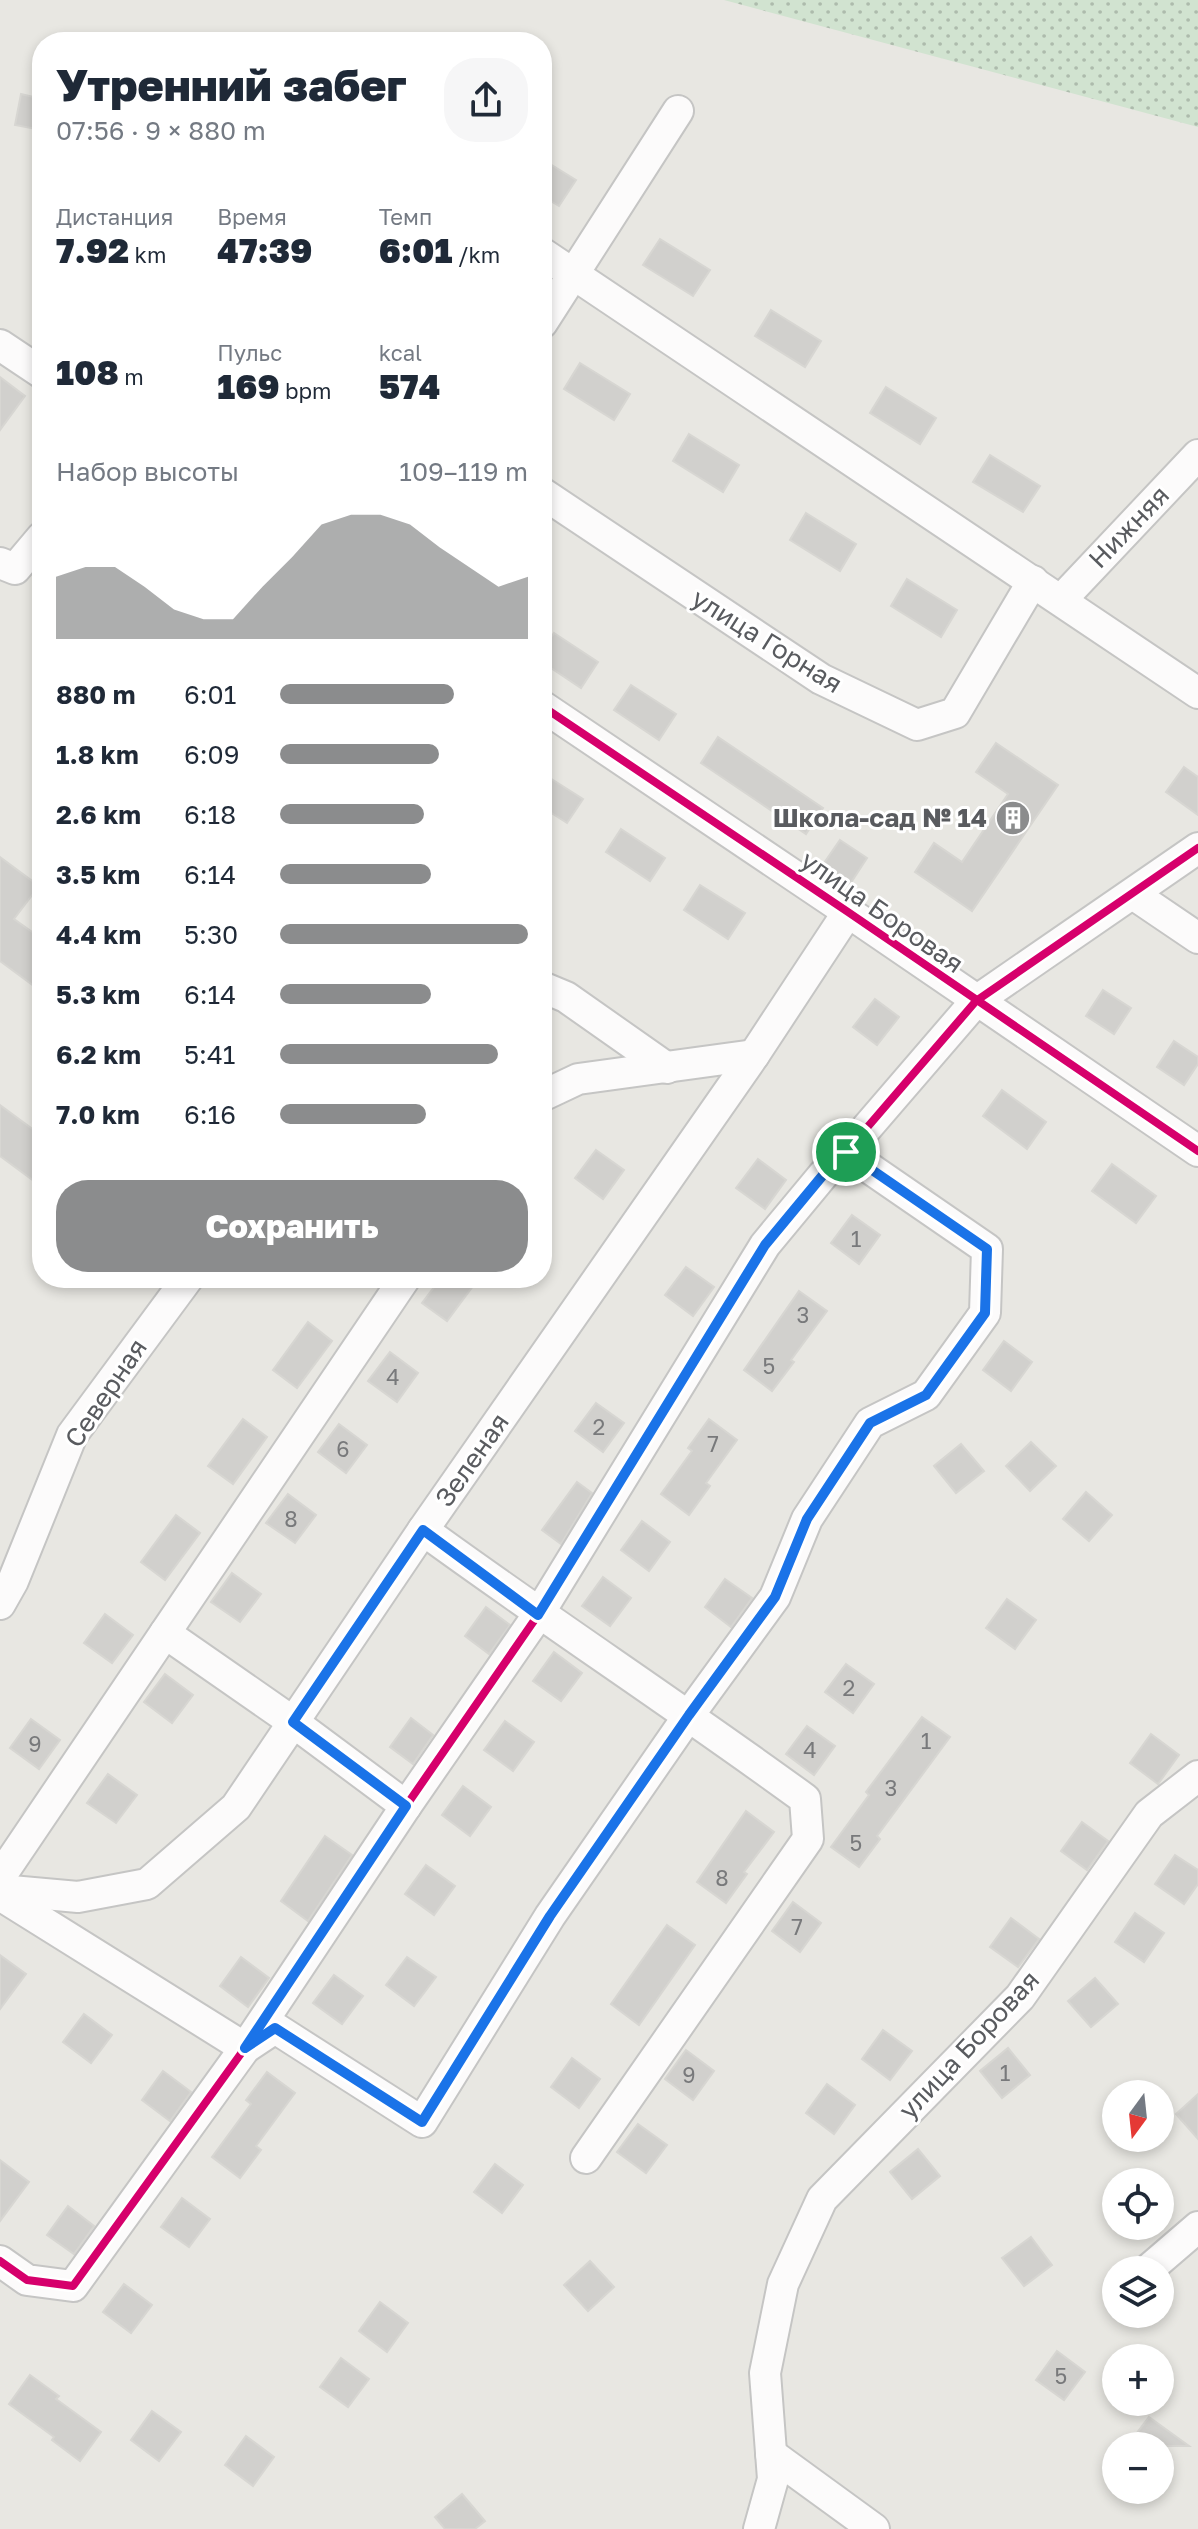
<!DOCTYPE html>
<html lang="ru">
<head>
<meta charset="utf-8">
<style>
	body { margin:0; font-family:"Golos Text",sans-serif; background:#f6f6f7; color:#1f2937; height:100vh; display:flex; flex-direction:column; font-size:30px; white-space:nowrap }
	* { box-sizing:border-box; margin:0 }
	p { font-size:26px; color:#747a83 }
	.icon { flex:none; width:44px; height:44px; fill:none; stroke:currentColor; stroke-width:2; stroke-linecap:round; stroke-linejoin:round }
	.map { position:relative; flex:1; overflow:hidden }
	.drawer { position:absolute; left:32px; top:32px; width:520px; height:1256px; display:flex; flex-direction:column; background:#fff; border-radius:32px; box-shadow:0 4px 12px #0003 }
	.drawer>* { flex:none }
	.needle { width:52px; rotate:195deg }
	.tools { position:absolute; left:1102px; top:2080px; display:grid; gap:16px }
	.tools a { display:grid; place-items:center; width:72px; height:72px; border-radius:50%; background:#fff; box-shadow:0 4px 12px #0003; font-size:40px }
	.pin { position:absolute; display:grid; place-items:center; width:68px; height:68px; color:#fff; margin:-34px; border:4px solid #fff; border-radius:50%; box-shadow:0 2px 8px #0007 }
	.round { display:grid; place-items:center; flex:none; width:84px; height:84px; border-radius:32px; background:#f6f6f7 }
	.summary { display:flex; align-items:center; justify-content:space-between; height:136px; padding:0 24px }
	h1 { font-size:44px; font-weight:800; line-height:60px }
	.stats { display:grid; grid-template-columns:repeat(3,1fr); gap:12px; height:136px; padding:8px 24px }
	.stats div { display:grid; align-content:center }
	.stats b { font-size:34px; font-weight:800 }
	.stats small { font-size:22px; font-weight:400 }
	.stats p { font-size:22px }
	.chart { height:224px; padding:16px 24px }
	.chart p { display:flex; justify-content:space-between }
	.chart svg { width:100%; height:144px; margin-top:8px; fill:#8b8c8d; opacity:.7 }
	.action { display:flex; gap:16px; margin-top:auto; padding:16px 24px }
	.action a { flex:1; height:92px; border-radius:32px; background:#8b8c8d; color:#fff; font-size:32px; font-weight:800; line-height:92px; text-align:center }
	ul { padding:0 24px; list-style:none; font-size:26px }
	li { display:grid; grid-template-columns:128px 96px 1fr; align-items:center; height:60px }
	li i { height:20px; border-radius:10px; background:#8b8c8d }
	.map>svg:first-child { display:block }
</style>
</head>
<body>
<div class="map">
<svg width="1198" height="2529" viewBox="0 0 1198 2529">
	<defs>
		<pattern id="grass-dots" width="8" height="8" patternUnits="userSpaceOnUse" patternTransform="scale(2)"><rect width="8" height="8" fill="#d1e3d0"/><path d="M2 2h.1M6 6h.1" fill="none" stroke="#adbbac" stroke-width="1.8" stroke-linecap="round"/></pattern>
	</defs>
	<rect width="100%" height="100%" fill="#e8e7e2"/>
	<path fill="url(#grass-dots)" d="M724 0H1198V127Z"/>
	<g fill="#d1d0cd" stroke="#d7d6d2" stroke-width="2">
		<path d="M21 94 42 99V130L15 125Z"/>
		<path d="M542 159 576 180 559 206 542 196Z"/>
		<path d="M660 239 710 270 693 296 643 265Z"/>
		<path d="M771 310 821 341 805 367 755 336Z"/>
		<path d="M580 363 630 394 614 420 564 389Z"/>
		<path d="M0 377 25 396 0 430Z"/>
		<path d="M886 387 936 418 920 444 870 413Z"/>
		<path d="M689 434 739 465 723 492 673 461Z"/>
		<path d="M990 455 1040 486 1023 512 973 482Z"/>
		<path d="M806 513 856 544 840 571 790 540Z"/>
		<path d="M907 579 957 610 941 637 891 606Z"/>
		<path d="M554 633 598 662 581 688 542 662V651Z"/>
		<path d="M631 685 676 714 659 740 614 710Z"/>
		<path d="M718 737 823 808 806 834 701 763Z"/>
		<path d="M996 743 1058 785 972 911 915 872 934 843 962 862 1008 794 976 772Z"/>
		<path d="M1184 767 1198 777V815L1166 792Z"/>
		<path d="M542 773 583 799 567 823 542 807Z"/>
		<path d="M621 829 665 858 650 881 606 852Z"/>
		<path d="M840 840 867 858 850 884 822 866Z"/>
		<path d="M0 857 39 886 14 919 42 939V992L0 961Z"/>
		<path d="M700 885 745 913 728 939 684 910Z"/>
		<path d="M1103 990 1131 1008 1114 1034 1086 1016Z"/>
		<path d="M875 999 899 1017 877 1045 853 1027Z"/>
		<path d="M1174 1041 1198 1057V1064L1184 1085 1157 1067Z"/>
		<path d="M1002 1090 1046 1122 1027 1149 983 1116Z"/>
		<path d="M0 1105 42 1136V1187L0 1156Z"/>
		<path d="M596 1150 624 1170 603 1199 575 1178Z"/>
		<path d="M758 1159 786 1180 765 1209 736 1188Z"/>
		<path d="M1112 1164 1156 1196 1136 1223 1092 1191Z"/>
		<path d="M852 1215 880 1235 859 1264 831 1243Z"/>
		<path d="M686 1267 714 1287 693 1316 665 1295Z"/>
		<path d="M441 1278H479L447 1321 422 1303Z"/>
		<path d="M799 1291 827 1311 791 1360 794 1362 772 1391 744 1370Z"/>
		<path d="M308 1322 332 1341 297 1388 273 1370Z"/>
		<path d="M1004 1341 1032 1362 1011 1391 983 1370Z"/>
		<path d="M390 1352 418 1373 397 1402 368 1381Z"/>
		<path d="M596 1403 624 1423 603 1452 575 1431Z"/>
		<path d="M243 1419 267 1437 233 1484 208 1466Z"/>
		<path d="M709 1419 737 1440 706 1483 710 1486 689 1515 661 1494 692 1451 688 1448Z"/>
		<path d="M339 1424 367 1445 346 1473 318 1452Z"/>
		<path d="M1031 1442 1056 1466 1030 1491 1006 1466Z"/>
		<path d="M961 1444 984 1471 956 1493 934 1466Z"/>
		<path d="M577 1482 592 1493 561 1544 542 1530Z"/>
		<path d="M1086 1492 1112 1515 1089 1541 1063 1519Z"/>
		<path d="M288 1494 316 1515 295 1543 266 1523Z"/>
		<path d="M176 1515 200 1533 165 1580 141 1562Z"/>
		<path d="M642 1521 670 1542 649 1571 621 1550Z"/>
		<path d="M232 1573 261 1594 240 1622 211 1602Z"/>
		<path d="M603 1577 631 1598 610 1626 582 1606Z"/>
		<path d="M725 1579 752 1598 731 1627 705 1607Z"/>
		<path d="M1007 1599 1036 1620 1015 1649 986 1628Z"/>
		<path d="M486 1607 510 1625 489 1654 465 1636Z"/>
		<path d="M105 1614 133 1635 112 1663 84 1643Z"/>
		<path d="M554 1652 582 1673 561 1701 533 1681Z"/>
		<path d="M846 1664 874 1684 853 1713 825 1692Z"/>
		<path d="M165 1674 193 1695 172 1723 144 1702Z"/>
		<path d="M922 1717 950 1737 877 1836 880 1839 859 1867 831 1847 869 1795 866 1792Z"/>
		<path d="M411 1718 433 1735 413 1764 390 1747Z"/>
		<path d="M31 1719 60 1740 39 1769 10 1748Z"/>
		<path d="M505 1721 534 1742 513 1771 484 1750Z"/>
		<path d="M807 1726 835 1746 814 1775 786 1754Z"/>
		<path d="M1151 1734 1179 1755 1158 1784 1130 1763Z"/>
		<path d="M108 1774 137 1795 116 1823 87 1803Z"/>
		<path d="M463 1786 491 1807 470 1836 442 1815Z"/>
		<path d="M746 1811 774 1832 744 1872 747 1874 726 1903 697 1882Z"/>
		<path d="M1082 1822 1108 1841 1087 1870 1061 1851Z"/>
		<path d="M325 1836 352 1855 308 1921 281 1901Z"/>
		<path d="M1175 1855 1198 1870V1884L1184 1904 1155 1884Z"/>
		<path d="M426 1865 455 1886 434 1915 405 1894Z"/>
		<path d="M793 1902 821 1923 800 1952 772 1931Z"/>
		<path d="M1135 1913 1164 1933 1144 1962 1115 1942Z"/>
		<path d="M1011 1918 1039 1939 1018 1967 990 1947Z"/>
		<path d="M667 1925 695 1945 639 2025 611 2004Z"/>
		<path d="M0 1955 26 1974 0 2009Z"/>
		<path d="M241 1957 269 1978 248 2007 220 1986Z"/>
		<path d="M407 1957 436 1977 414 2006 386 1985Z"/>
		<path d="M334 1975 363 1996 342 2024 313 2003Z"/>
		<path d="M1095 1978 1118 2004 1091 2027 1068 2001Z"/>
		<path d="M84 2014 112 2035 91 2063 63 2042Z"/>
		<path d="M883 2030 912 2051 890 2080 862 2059Z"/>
		<path d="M1008 2048 1030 2075 1002 2098 980 2071Z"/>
		<path d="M686 2050 714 2071 693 2100 665 2079Z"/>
		<path d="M572 2058 600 2079 579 2108 551 2087Z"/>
		<path d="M163 2071 191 2092 170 2121 142 2100Z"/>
		<path d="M267 2072 295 2093 256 2146 261 2150 240 2178 212 2157 251 2104 246 2100Z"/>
		<path d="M827 2084 855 2105 834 2134 806 2113Z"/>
		<path d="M1198 2094V2139L1176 2114Z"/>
		<path d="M638 2124 667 2145 646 2173 617 2152Z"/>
		<path d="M918 2149 940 2176 912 2199 890 2172Z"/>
		<path d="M0 2160 29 2182 0 2221Z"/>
		<path d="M495 2164 523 2185 502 2213 474 2192Z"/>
		<path d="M182 2198 210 2219 189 2247 161 2227Z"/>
		<path d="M68 2206 94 2226 74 2254 47 2235Z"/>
		<path d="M1031 2237 1052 2265 1024 2286 1002 2258Z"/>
		<path d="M590 2261 614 2287 588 2311 564 2285Z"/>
		<path d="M124 2284 152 2305 131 2333 103 2312Z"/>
		<path d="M380 2302 408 2323 387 2352 359 2331Z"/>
		<path d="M1057 2351 1085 2372 1064 2400 1036 2380Z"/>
		<path d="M341 2358 369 2379 348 2407 320 2387Z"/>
		<path d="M30 2375 59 2396 56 2399 101 2432 80 2461 52 2440 54 2437 9 2404Z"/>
		<path d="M152 2411 181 2432 159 2461 131 2440Z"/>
		<path d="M1149 2417 1189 2446H1127Z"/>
		<path d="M246 2436 274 2457 253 2486 225 2465Z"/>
		<path d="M462 2494 485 2521 475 2529H445L435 2517Z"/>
	</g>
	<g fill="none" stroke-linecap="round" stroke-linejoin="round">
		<g stroke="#c5c5c4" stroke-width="34">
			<g id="minor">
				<path d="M542 253 1198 693"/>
				<path d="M542 323 678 111"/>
				<path d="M0 345 42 373"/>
				<path d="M542 493 821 679 917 725 955 713 1033 581"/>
				<path d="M0 563 15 569 42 537"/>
				<path d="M1061 600 1198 455"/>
				<path d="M542 706 848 912 1198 1151"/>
				<path d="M1133 894 1198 938"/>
				<path d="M542 987 566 997 667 1068"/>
				<path d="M542 1096 578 1079 754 1055"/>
				<path d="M423 1530C549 1622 679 1707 805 1799L808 1839 586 2158"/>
				<path d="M0 1604 13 1581 72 1435 188 1278"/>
				<path d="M165 1633 293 1722 406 1806"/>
				<path d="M0 1877 405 1278"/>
				<path d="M0 1890 78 1897 147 1884 236 1807 423 1530 754 1055 848 912"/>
				<path d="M0 1895 245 2048 275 2028 422 2122 550 1916 689 1715 775 1597 807 1519 870 1423 926 1395 985 1313 987 1249 846 1152"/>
				<path d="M0 2261 27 2280 73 2286 245 2048 406 1806 538 1615 765 1245 823 1175 846 1152 976 1001 1198 848"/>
				<path d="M1148 2270 1198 2227"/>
				<path d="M771 2454 874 2529"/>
				<path d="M759 2529 773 2479 765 2373 783 2284 822 2199 1020 1997 1149 1814 1198 1776"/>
			</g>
		</g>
		<use href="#minor" stroke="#fcfbfb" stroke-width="30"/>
		<g stroke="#fff" stroke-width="13">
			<g id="cycleway">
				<path d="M542 706 848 912 1198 1151"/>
				<path d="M0 2261 27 2280 73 2286 245 2048 406 1806 538 1615 765 1245 823 1175 846 1152 976 1001 1198 848"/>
			</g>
		</g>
		<use href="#cycleway" stroke="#d6006c" stroke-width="8"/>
	</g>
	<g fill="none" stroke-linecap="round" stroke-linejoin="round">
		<g stroke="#fff" stroke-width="16">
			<path id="route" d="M846 1152 987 1249 985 1313 926 1395 870 1423 807 1519 775 1597 689 1715 550 1916 422 2122 275 2028 245 2048 406 1806 293 1722 423 1530 538 1615 765 1245 823 1175Z"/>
		</g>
		<use href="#route" stroke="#1a73e8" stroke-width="10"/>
	</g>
	<defs>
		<g id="building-disc" transform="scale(1.8)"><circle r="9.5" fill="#8b8c8d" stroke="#fff"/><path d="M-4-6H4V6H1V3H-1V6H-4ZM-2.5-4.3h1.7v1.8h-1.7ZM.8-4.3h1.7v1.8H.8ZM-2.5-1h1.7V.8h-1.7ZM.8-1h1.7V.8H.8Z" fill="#fff"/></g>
	</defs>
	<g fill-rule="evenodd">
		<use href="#building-disc" x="1013" y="818"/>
	</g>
	<g text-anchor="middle" stroke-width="6" stroke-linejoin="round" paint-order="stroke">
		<g font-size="22" fill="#78797b">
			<text x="856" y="1247">1</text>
			<text x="803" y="1323">3</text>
			<text x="769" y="1374">5</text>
			<text x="393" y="1385">4</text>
			<text x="599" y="1435">2</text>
			<text x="713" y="1452">7</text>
			<text x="343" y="1457">6</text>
			<text x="291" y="1527">8</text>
			<text x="849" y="1696">2</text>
			<text x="926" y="1749">1</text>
			<text x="35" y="1752">9</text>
			<text x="810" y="1758">4</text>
			<text x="891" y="1796">3</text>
			<text x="856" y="1851">5</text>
			<text x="722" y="1886">8</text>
			<text x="797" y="1935">7</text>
			<text x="1005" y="2081">1</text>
			<text x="689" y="2083">9</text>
			<text x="1061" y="2384">5</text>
		</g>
		<g font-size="26" fill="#595b5f" stroke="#fff">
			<text transform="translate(1129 527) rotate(-46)" y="9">Нижняя</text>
			<text transform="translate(767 641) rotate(32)" y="9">улица Горная</text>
			<text transform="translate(882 912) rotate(35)" y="9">улица Боровая</text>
			<text transform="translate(106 1393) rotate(-56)" y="9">Северная</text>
			<text transform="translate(472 1460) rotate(-55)" y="9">Зеленая</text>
			<text transform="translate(969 2045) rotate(-47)" y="9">улица Боровая</text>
		</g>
		<g font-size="26" font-weight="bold" fill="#595b5f" stroke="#fff" text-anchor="end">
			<text x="987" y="827">Школа-сад № 14</text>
		</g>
	</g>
</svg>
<div class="tools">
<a><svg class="needle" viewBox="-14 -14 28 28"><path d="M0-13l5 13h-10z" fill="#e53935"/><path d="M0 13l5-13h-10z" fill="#747a83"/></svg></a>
<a><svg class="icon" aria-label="locate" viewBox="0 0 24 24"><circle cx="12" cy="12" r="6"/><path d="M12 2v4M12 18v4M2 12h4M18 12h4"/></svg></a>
<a><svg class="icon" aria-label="layers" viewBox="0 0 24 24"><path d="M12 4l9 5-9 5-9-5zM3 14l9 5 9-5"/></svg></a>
<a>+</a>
<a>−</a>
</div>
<div class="pin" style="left:846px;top:1152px;background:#1e9e55"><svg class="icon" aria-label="arrive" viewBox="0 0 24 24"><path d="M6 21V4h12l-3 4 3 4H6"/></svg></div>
<section class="drawer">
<div class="summary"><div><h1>Утренний забег</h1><p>07:56 · 9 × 880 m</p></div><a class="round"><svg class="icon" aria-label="share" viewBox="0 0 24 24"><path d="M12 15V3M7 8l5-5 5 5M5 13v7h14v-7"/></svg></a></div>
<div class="stats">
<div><p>Дистанция</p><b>7.92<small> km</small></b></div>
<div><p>Время</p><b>47:39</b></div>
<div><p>Темп</p><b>6:01<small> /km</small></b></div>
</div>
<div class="stats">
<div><b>108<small> m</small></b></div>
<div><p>Пульс</p><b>169<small> bpm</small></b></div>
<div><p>kcal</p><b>574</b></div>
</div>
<div class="chart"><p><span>Набор высоты</span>109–119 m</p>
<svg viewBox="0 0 160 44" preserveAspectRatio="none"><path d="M0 44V25L10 22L20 22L30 28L40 35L50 38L60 38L70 28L80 19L90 9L100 6L110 6L120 9L130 16L140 22L150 28L160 25V44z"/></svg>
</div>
<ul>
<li><b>880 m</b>6:01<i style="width:70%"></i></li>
<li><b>1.8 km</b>6:09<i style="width:64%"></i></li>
<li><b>2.6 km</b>6:18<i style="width:58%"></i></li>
<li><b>3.5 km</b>6:14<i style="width:61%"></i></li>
<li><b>4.4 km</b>5:30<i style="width:100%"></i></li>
<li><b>5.3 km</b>6:14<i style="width:61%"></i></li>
<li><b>6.2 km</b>5:41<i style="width:88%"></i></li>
<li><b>7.0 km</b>6:16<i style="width:59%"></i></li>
</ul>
<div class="action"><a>Сохранить</a></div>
</section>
</div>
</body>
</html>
